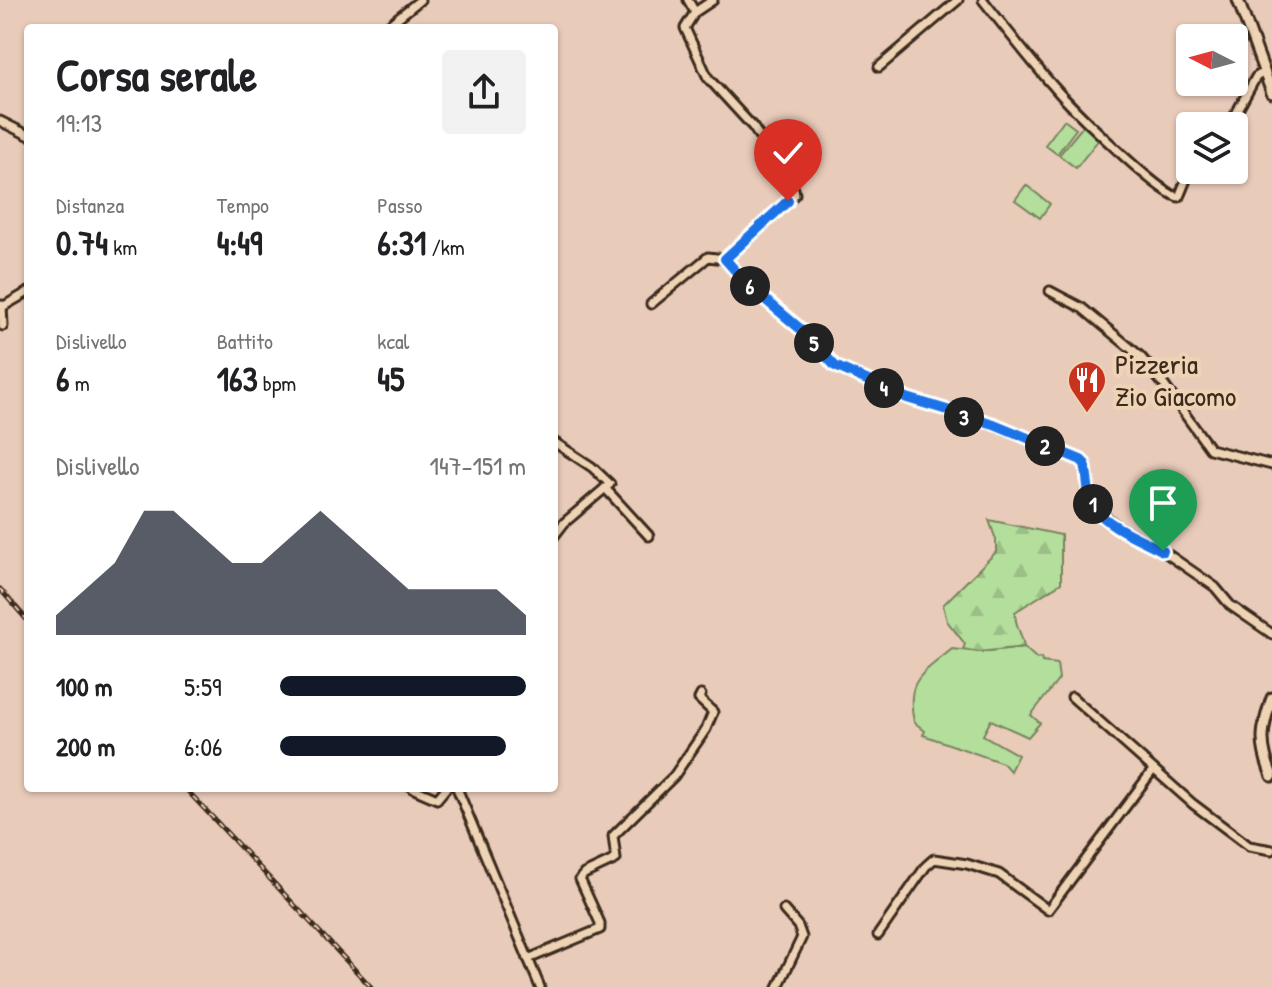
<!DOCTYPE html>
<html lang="it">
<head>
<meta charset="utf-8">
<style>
	body { margin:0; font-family:"Patrick Hand",sans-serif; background:#f2f2f2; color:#202124; height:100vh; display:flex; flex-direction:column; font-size:30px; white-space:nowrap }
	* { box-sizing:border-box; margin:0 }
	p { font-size:26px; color:#757577 }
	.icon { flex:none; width:44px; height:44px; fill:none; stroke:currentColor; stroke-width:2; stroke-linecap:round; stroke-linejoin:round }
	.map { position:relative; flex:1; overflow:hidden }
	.sheet { position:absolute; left:24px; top:24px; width:534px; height:768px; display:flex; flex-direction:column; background:#fff; border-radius:8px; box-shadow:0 2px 6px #0004 }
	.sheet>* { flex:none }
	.needle { width:52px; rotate:276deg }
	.fabs { position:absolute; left:1176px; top:24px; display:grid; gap:16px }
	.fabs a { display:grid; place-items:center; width:72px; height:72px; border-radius:8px; background:#fff; box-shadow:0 2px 6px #0004; font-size:40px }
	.pin { position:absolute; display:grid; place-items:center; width:68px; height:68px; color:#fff; margin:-82px -34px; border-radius:50% 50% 50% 0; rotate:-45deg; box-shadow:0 0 8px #0007 }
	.pin .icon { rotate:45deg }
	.km { position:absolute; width:40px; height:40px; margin:-20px; border-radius:50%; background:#222; color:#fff; font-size:22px; line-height:40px; text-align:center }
	.round { display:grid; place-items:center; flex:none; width:84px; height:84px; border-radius:8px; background:#f2f2f2 }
	.head { display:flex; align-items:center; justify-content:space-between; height:136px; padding:0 32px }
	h1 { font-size:44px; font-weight:800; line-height:60px }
	.figures { display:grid; grid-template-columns:repeat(3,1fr); gap:12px; height:136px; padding:8px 32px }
	.figures div { display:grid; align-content:center }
	.figures b { font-size:34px; font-weight:800 }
	.figures small { font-size:22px; font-weight:400 }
	.figures p { font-size:22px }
	.chart { height:224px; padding:16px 32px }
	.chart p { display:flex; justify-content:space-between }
	.chart svg { width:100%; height:144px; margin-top:8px; fill:#111827; opacity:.7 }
	ul { padding:0 32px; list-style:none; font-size:26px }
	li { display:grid; grid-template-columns:128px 96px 1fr; align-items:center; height:60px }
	li i { height:20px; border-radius:10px; background:#111827 }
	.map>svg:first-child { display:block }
</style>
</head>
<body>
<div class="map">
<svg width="1272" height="987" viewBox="0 0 1272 987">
	<defs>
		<pattern id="forest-firs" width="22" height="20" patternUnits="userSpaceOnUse" patternTransform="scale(2)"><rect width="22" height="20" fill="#b3de9c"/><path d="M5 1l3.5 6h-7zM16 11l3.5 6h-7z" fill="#9bbf86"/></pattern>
	</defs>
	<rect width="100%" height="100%" fill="#e9cbba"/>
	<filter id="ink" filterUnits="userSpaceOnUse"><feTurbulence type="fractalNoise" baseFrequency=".0125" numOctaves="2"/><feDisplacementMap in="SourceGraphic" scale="16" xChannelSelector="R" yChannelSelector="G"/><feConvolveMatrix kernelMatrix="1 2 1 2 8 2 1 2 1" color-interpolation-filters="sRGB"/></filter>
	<g filter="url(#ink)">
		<g fill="#b3de9c" stroke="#77845d" stroke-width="2">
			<path d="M1064 120 1076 129 1057 154 1045 145Z"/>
			<path d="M1083 126 1099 139 1076 168 1059 155Z"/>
			<path d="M1026 185 1050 204 1040 218 1015 200Z"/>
			<path d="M1024 647 1037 659 1041 658 1042 662 1057 664 1059 679 1031 715 1040 723 1028 737 991 720 983 735 1018 755 1010 771 1003 763 923 735 925 731 914 722C905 679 922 674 952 649L979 652Z"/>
		</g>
		<path fill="url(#forest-firs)" stroke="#77845d" stroke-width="2" d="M989 520 1061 535V583L1015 612C1015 628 1022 632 1024 647L979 652 963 649 965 644 947 621 943 605 996 552V540Z"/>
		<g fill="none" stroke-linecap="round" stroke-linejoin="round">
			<g stroke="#3b2a1e" stroke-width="13">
				<g id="minor">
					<path d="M688 0 695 12 685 28 708 78 753 127 794 189 795 194 788 201 725 259"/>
					<path d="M983 0C1006 29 1029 59 1054 87 1069 105 1162 197 1179 197L1190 170"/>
					<path d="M695 12 713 0"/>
					<path d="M385 28 420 0"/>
					<path d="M879 67 958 0"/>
					<path d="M0 121 28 135"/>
					<path d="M1229 126 1256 77 1264 72"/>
					<path d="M725 259 748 285 804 332 835 366 907 398 994 424 1081 460 1085 464 1091 499 1095 508 1117 526 1163 551 1215 587 1230 605 1272 634"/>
					<path d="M1050 291 1082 308 1140 356 1164 385 1210 449 1272 465"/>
					<path d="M651 304 708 257 725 259"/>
					<path d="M2 305 3 326"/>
					<path d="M4 306 28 292"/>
					<path d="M554 442 592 467 610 484 564 523 554 536"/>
					<path d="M605 488 649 536"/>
					<path d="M1072 697 1193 804 1249 846 1272 850"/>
					<path d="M412 788 437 799 446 788"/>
					<path d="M457 788 540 987"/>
					<path d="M878 935 926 866 934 859 967 864 999 874 1048 910 1153 770"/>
					<path d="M528 959 600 929V923L580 879 584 874 616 859 613 836 674 776 706 729 713 712 699 699 701 695"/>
					<path d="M778 987 802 937 798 926 784 910"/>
				</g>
			</g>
			<g stroke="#3b2a1e" stroke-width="15">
				<g id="major">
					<path d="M1238 0 1272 93"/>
					<path d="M1272 698C1261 730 1259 744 1272 776"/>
				</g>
			</g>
			<use href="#minor" stroke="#eed3b5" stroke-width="7"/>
			<use href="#major" stroke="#eed3b5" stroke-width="9"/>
			<g stroke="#3b2a1e" stroke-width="5">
				<g id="rail">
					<path d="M0 589 28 621"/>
					<path d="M185 788 371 987"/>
				</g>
			</g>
			<use href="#rail" stroke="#eed3b5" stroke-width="2" stroke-dasharray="6" stroke-linecap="butt"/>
		</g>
	</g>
	<g fill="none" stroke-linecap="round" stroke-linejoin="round" filter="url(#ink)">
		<g stroke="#fff" stroke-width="16">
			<path id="route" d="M788 201 725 259 748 285 804 332 835 366 907 398 994 424 1081 460 1085 464C1088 476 1087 496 1094 507 1108 527 1141 539 1163 551"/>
		</g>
		<use href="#route" stroke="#1a73e8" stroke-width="10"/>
	</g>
	<defs>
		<g id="restaurant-pin" transform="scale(2)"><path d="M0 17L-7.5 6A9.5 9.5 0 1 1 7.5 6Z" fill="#c8321e" stroke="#eed3b5"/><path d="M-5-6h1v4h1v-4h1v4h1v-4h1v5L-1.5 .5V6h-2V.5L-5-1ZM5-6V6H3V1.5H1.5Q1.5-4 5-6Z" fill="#fff"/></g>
	</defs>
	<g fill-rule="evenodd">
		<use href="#restaurant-pin" x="1087" y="380"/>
	</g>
	<g text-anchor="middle" stroke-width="8" stroke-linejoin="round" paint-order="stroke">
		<g font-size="28" fill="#3b2a1e" stroke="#eed3b5" text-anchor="start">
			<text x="1115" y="374">Pizzeria<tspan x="1115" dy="32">Zio Giacomo</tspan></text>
		</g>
	</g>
</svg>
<div class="fabs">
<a><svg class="needle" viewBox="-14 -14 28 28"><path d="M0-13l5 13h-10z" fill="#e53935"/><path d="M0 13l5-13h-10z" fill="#757577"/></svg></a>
<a><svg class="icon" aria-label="layers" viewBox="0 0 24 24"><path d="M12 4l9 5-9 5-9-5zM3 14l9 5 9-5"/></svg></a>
</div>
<div class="pin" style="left:1163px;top:551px;background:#1e9e55"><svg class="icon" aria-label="arrive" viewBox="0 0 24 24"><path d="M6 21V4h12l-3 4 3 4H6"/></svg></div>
<div class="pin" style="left:788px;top:201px;background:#d93025"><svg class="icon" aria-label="check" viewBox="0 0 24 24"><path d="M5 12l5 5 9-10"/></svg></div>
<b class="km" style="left:1093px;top:504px">1</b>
<b class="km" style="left:1045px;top:446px">2</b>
<b class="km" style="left:964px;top:417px">3</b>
<b class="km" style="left:884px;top:388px">4</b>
<b class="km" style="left:814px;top:343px">5</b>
<b class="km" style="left:750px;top:286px">6</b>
<section class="sheet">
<div class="head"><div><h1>Corsa serale</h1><p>19:13</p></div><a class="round"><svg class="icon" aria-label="share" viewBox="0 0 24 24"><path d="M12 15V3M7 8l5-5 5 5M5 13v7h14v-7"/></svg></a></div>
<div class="figures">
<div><p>Distanza</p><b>0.74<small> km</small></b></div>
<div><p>Tempo</p><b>4:49</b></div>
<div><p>Passo</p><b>6:31<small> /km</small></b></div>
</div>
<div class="figures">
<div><p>Dislivello</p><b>6<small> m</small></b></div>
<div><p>Battito</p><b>163<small> bpm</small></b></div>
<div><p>kcal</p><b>45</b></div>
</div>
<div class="chart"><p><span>Dislivello</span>147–151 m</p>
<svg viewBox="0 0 160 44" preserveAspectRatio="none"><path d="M0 44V38L10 30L20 22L30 6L40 6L50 14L60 22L70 22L80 14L90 6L100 14L110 22L120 30L130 30L140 30L150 30L160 38V44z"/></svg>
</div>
<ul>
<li><b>100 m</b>5:59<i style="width:100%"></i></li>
<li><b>200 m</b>6:06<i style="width:92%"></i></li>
</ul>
</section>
</div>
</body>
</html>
